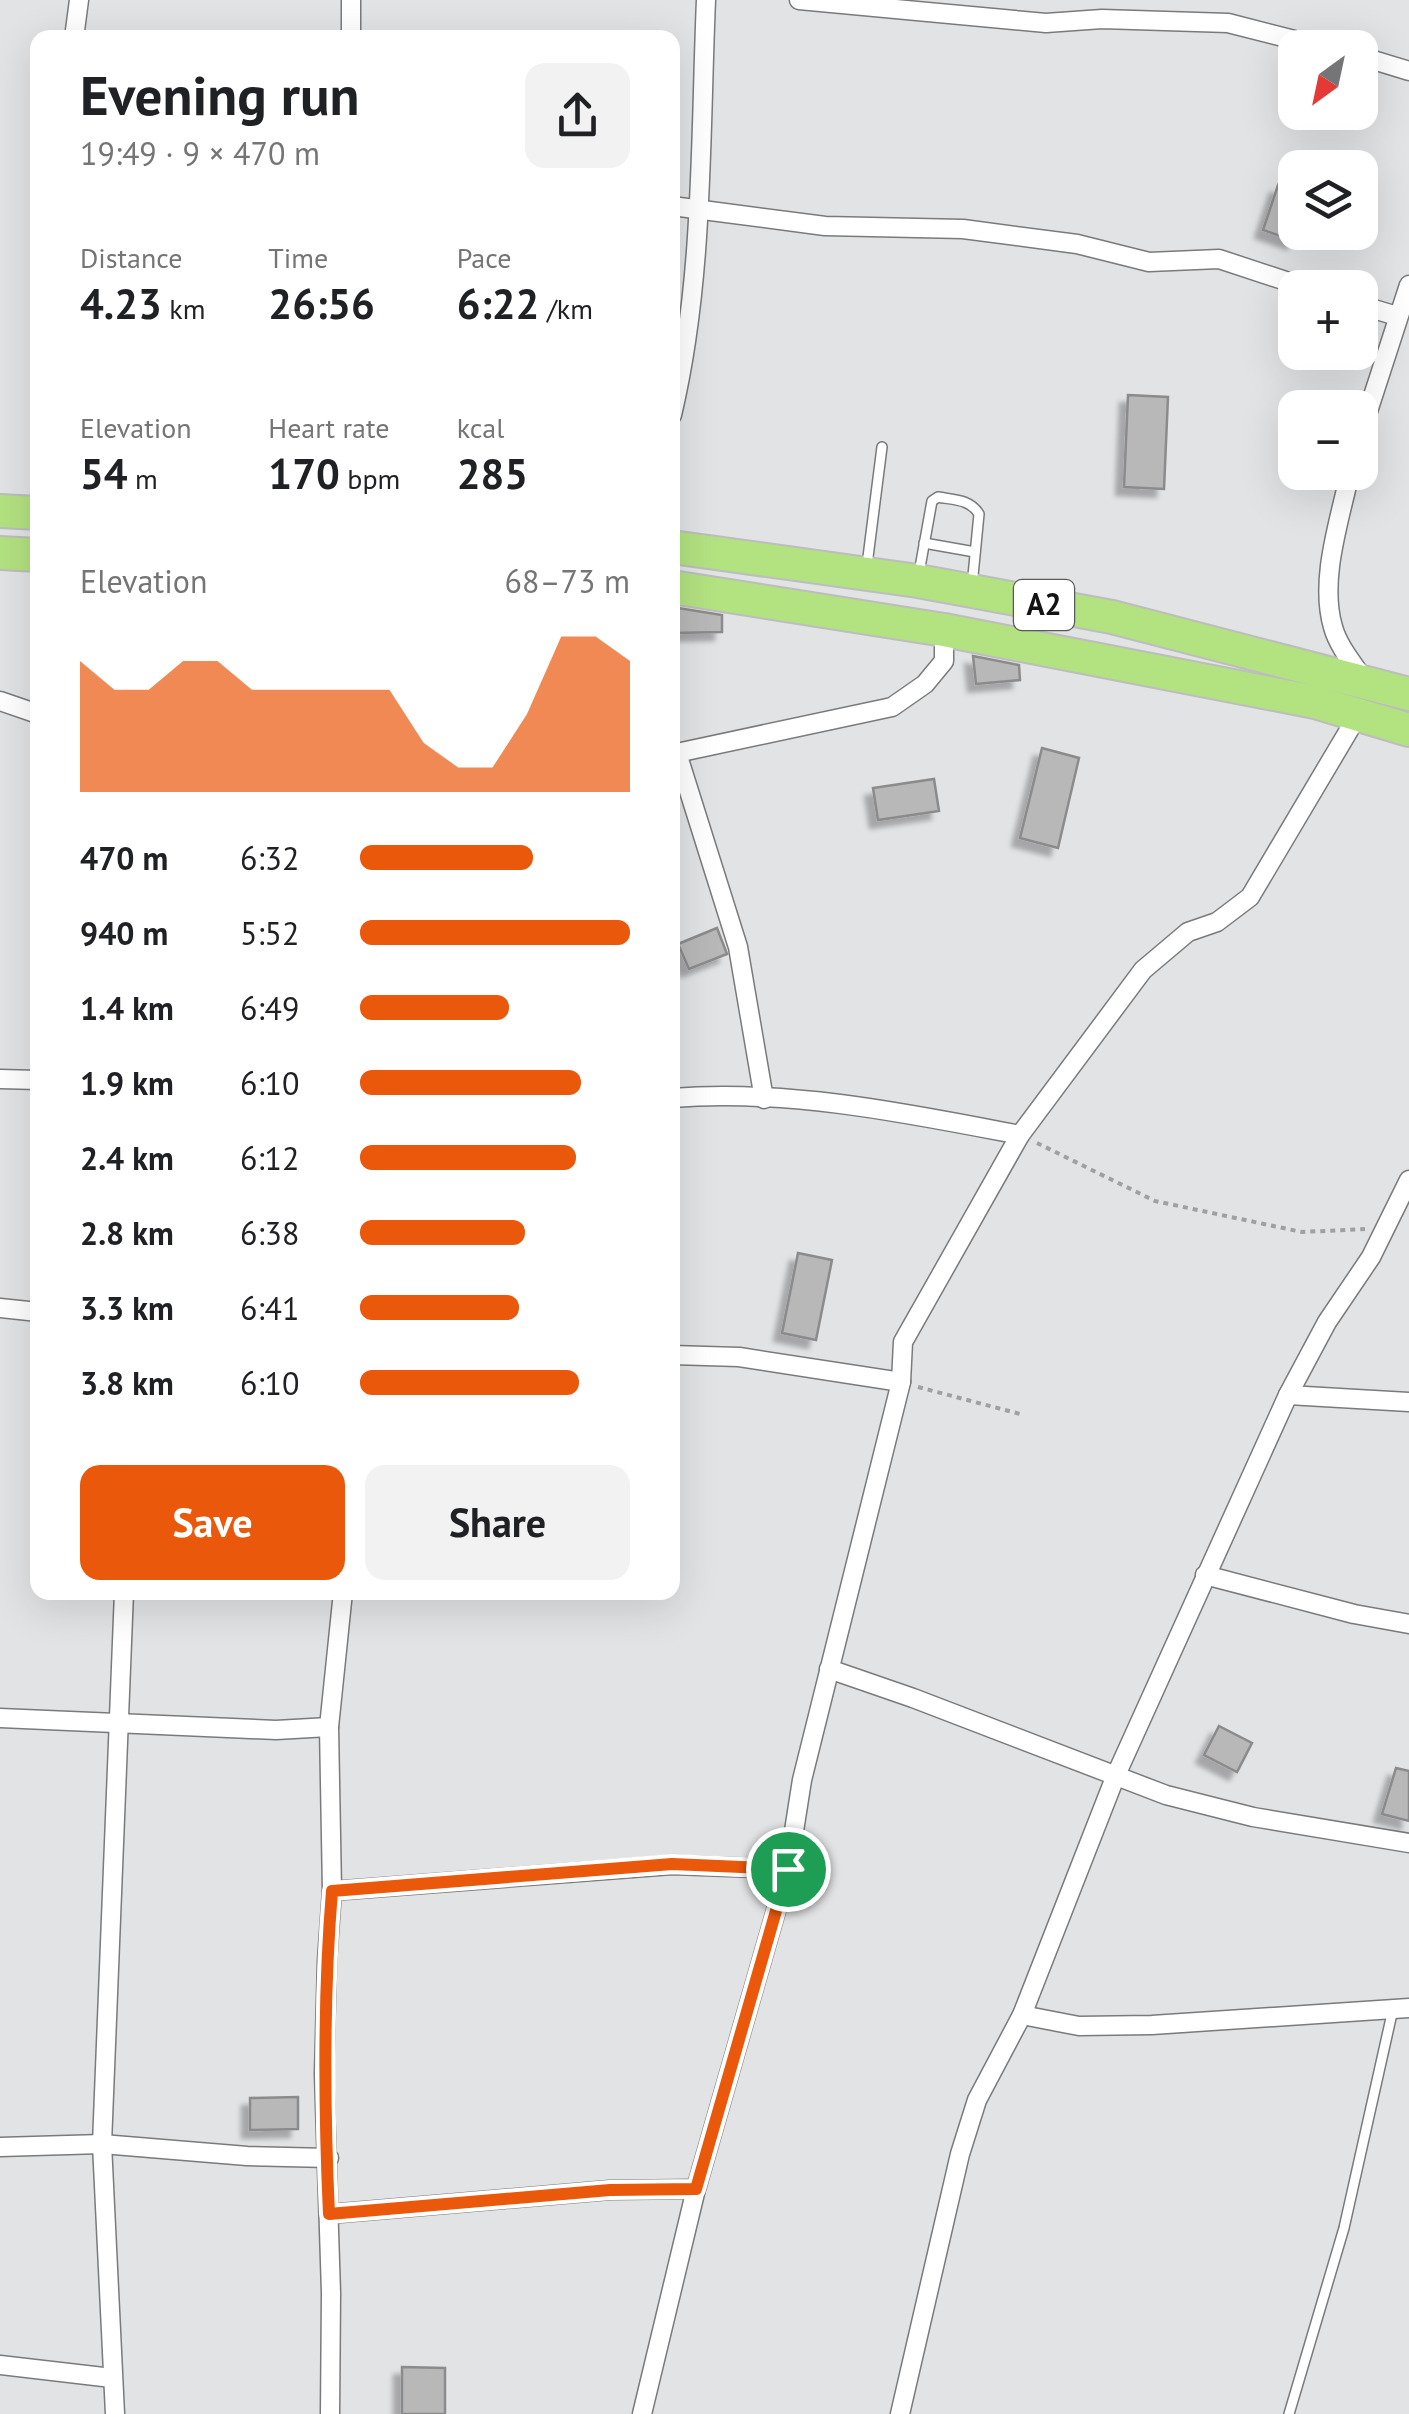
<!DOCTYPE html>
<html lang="en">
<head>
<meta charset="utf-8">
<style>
	body { margin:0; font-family:"PT Sans",sans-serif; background:#f2f2f2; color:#202124; height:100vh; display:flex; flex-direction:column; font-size:38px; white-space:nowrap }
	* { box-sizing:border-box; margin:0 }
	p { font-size:32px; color:#757577 }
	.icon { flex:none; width:55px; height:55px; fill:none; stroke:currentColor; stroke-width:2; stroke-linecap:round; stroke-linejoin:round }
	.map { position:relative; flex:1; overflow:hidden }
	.details { position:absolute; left:30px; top:30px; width:650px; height:1570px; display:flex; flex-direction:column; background:#fff; border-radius:20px; box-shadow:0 10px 40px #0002 }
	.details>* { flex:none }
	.needle { width:65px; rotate:213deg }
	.fabs { position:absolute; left:1278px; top:30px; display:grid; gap:20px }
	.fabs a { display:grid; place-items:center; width:100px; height:100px; border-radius:20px; background:#fff; box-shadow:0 10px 40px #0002; font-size:50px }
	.pin { position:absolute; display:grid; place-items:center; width:85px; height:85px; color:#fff; margin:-42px; border:5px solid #fff; border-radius:50%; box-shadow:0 2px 10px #0007 }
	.round { display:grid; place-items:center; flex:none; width:105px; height:105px; border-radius:20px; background:#f2f2f2 }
	.headline { display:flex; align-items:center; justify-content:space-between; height:170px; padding:0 50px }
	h1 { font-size:55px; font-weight:700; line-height:75px }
	.stats { display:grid; grid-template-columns:repeat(3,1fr); gap:15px; height:170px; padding:10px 50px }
	.stats div { display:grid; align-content:center }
	.stats b { font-size:42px; font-weight:700 }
	.stats small { font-size:28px; font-weight:400 }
	.stats p { font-size:28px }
	.chart { height:280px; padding:20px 50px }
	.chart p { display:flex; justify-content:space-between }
	.chart svg { width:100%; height:180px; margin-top:10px; fill:#ea580c; opacity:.7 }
	.primary-button { display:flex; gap:20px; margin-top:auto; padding:20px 50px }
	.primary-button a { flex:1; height:115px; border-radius:20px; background:#ea580c; color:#fff; font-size:40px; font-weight:700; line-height:115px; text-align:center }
	.primary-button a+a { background:#f2f2f2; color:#202124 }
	ul { padding:0 50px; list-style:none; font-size:32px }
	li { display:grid; grid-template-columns:160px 120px 1fr; align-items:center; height:75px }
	li i { height:25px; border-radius:12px; background:#ea580c }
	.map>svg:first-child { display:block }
</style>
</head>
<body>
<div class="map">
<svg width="1409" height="2414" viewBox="0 0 1409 2414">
	<defs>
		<filter id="shadow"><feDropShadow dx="-8" dy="8" stdDeviation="2.5" flood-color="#0004"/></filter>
	</defs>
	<rect width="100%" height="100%" fill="#e2e3e5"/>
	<g fill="#b9b8b9" stroke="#8c8b8c" stroke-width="2.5" filter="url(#shadow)">
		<path d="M1278 185 1295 191V241L1263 230Z"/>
		<path d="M1128 395 1168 397 1164 489 1124 487Z"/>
		<path d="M672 607 722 615V632L672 633Z"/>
		<path d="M973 656 1019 665 1020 680 976 684Z"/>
		<path d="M1042 748 1079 758 1058 848 1020 838Z"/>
		<path d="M934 779 939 811 878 820 873 788Z"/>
		<path d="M717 928 727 954 689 969 678 944Z"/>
		<path d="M798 1253 832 1260 816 1340 782 1333Z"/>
		<path d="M1219 1726 1252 1743 1237 1772 1204 1755Z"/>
		<path d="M1396 1768 1409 1771V1821L1382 1814Z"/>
		<path d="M298 2097V2129L250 2130V2098Z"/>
		<path d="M402 2367 445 2368V2414H402Z"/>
	</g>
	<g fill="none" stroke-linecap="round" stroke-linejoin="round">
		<g stroke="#797a7b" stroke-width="12">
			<g id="lane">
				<path d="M924 543 975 552"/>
				<path d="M867 565 882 447"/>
				<path d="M919 573 932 501 938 497C954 500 970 499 979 514L972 586"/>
				<path d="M1289 2414 1344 2228 1393 2009"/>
			</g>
		</g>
		<g stroke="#797a7b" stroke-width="21">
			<g id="street">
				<path d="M351 0V38"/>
				<path d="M799 0 1046 23 1102 19 1228 23 1326 48"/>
				<path d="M74 38 79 0"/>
				<path d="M1360 56 1409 71"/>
				<path d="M672 206 825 226 963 229 1077 244 1149 262 1219 259 1307 288"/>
				<path d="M1360 305 1397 316"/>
				<path d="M672 415C704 280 700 138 706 0"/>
				<path d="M1360 436 1409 285"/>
				<path d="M1350 472C1340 520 1319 579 1333 627 1338 646 1354 665 1365 681"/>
				<path d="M0 701 38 714"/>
				<path d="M677 753 738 947 764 1099"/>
				<path d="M672 754 892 707 925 684 944 661V630"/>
				<path d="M0 1079 38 1080"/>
				<path d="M672 1098C789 1089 906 1113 1020 1135"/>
				<path d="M0 1308 38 1312"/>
				<path d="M672 1355 739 1357 901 1382"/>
				<path d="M1288 1395 1409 1402"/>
				<path d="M1205 1575 1354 1614 1409 1624"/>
				<path d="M829 1669 913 1698 1166 1795 1253 1817 1409 1843"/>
				<path d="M0 1718 276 1730 329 1727"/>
				<path d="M332 1891 672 1865 788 1869"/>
				<path d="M1022 2015 1079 2026 1152 2025 1409 2008"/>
				<path d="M0 2147 102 2144 247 2156 329 2158"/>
				<path d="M329 2214 610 2190 696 2189"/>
				<path d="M0 2365 112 2378"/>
				<path d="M115 2414 102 2144 124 1592"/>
				<path d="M330 2414 331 2293 324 2074 327 1961 332 1891 329 1727 343 1592"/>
				<path d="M642 2414 696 2189 788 1869 802 1780 901 1382 903 1342 1020 1135 1143 970 1188 932 1217 922 1250 897 1358 715"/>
				<path d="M900 2414 960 2154 977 2100 1022 2015 1116 1775 1288 1395 1327 1322 1371 1257 1409 1180"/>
			</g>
		</g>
		<g stroke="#bdbdbd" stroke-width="36">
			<g id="highway">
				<path d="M0 511 38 513"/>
				<path d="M672 547 918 581 1112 617 1409 694"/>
				<path d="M0 553 38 555"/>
				<path d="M672 587 944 630 1104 661 1315 702 1409 730"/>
			</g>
		</g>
		<g stroke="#a0a0a2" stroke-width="4" stroke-dasharray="5 5" stroke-linecap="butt">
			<path d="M1037 1143 1155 1201 1302 1232 1365 1229"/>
			<path d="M918 1387 1024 1415"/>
		</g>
		<use href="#lane" stroke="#fff" stroke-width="9"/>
		<use href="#street" stroke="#fff" stroke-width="18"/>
		<use href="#highway" stroke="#b3e281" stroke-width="32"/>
	</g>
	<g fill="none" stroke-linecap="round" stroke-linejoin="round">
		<g stroke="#fff" stroke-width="20">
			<path id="route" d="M672 1864 788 1869 696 2189 610 2190 329 2214C324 2106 323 1999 332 1891Z"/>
		</g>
		<use href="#route" stroke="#ea580c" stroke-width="12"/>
	</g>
	<g text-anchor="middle" stroke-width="8" stroke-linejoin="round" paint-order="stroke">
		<rect fill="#fff" stroke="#5a5a5a" stroke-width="2.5" x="1014" y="580" width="60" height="50" rx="8"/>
		<g font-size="30" font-weight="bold" fill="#131314">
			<text x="1044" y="615">A2</text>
		</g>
	</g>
</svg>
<div class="fabs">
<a><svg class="needle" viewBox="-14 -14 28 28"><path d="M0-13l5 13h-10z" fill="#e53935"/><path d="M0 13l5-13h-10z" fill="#757577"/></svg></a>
<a><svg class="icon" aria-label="layers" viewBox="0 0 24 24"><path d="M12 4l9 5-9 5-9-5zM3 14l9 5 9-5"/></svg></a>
<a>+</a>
<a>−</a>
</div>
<div class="pin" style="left:788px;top:1869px;background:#1e9e55"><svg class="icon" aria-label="arrive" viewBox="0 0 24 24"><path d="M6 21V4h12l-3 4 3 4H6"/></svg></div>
<section class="details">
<div class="headline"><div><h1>Evening run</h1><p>19:49 · 9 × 470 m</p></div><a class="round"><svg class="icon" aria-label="share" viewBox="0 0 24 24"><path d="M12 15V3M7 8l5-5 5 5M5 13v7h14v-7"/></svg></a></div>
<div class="stats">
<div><p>Distance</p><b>4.23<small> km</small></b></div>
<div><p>Time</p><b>26:56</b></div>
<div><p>Pace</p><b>6:22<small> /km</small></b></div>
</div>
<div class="stats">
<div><p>Elevation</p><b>54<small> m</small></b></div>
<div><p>Heart rate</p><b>170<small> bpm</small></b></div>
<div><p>kcal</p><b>285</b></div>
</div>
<div class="chart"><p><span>Elevation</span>68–73 m</p>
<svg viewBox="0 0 160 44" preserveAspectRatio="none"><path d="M0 44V12L10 19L20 19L30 12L40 12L50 19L60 19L70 19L80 19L90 19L100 32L110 38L120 38L130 25L140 6L150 6L160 12V44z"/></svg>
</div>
<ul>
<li><b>470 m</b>6:32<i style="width:64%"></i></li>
<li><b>940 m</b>5:52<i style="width:100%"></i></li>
<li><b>1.4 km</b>6:49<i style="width:55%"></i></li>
<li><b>1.9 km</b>6:10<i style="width:82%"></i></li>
<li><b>2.4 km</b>6:12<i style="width:80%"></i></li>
<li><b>2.8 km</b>6:38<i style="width:61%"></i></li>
<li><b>3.3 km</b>6:41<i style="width:59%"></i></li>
<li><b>3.8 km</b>6:10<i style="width:81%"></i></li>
</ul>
<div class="primary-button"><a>Save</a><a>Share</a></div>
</section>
</div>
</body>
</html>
